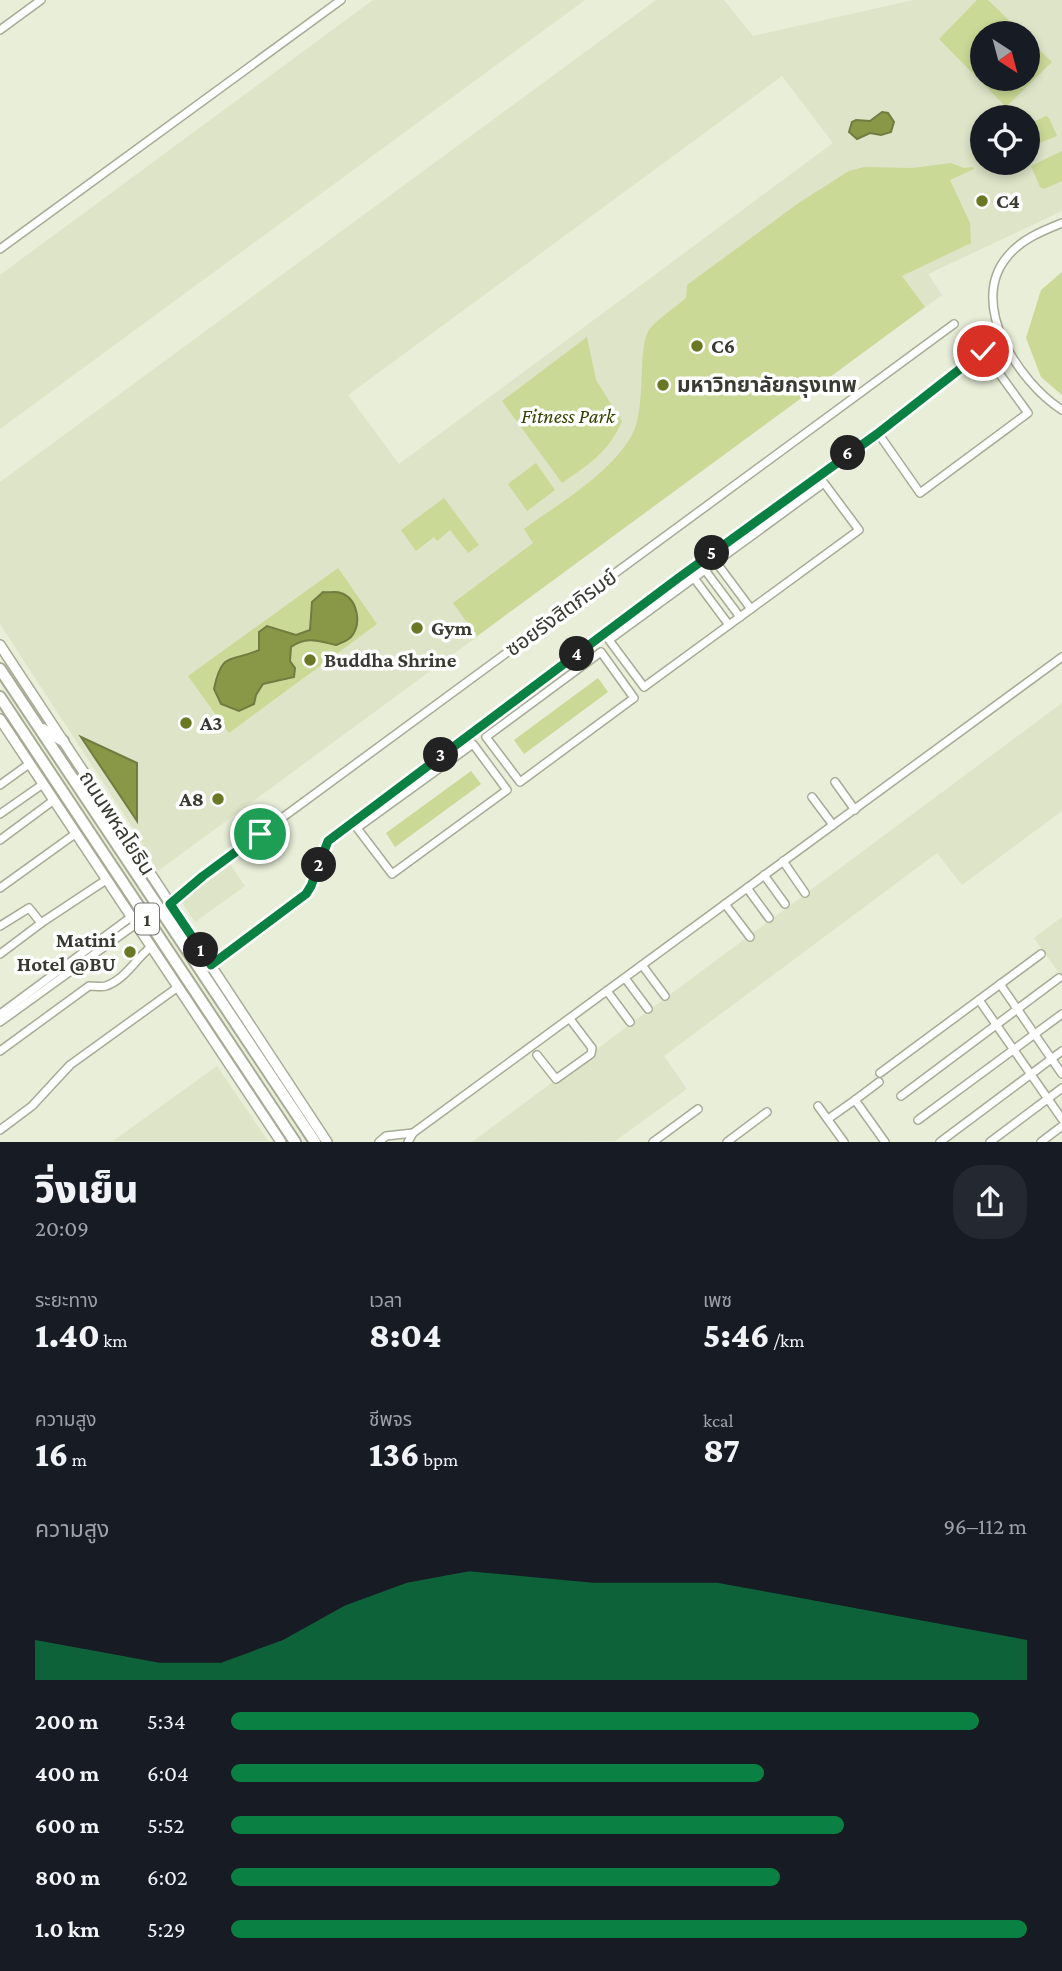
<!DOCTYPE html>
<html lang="th">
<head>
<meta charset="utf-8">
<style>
	body { margin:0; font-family:"Crimson Pro","Noto Sans Thai",serif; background:#242831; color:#f1f3f6; height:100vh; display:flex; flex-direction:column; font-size:26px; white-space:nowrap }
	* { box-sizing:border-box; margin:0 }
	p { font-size:23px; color:#9ea1a6 }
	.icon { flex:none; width:38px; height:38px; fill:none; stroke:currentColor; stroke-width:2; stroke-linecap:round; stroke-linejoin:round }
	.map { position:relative; height:1142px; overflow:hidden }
	.panel { display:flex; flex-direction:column; background:#171b24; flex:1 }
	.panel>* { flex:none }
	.needle { width:46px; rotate:144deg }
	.buttons { position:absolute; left:970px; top:21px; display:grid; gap:14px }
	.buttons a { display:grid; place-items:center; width:70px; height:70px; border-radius:50%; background:#171b24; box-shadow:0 4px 10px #0003; font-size:35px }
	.pin { position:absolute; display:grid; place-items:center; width:60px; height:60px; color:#fff; margin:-30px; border:4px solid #fff; border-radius:50%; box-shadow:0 2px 7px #0007 }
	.km { position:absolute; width:35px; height:35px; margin:-18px; border-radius:50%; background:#222; color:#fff; font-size:19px; line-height:35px; text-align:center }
	.round { display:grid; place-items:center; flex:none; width:74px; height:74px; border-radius:28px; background:#242831 }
	.summary { display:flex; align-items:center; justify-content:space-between; height:119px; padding:0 35px }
	h1 { font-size:38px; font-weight:800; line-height:52px }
	.metrics { display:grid; grid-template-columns:repeat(3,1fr); gap:10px; height:119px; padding:7px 35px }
	.metrics div { display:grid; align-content:center }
	.metrics b { font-size:35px; font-weight:800 }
	.metrics small { font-size:19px; font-weight:400 }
	.metrics p { font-size:19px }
	.chart { height:196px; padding:14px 35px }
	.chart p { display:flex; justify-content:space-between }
	.chart svg { width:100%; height:126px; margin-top:7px; fill:#0b8043; opacity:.7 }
	ul { padding:0 35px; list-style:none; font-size:23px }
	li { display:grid; grid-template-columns:112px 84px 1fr; align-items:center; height:52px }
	li i { height:18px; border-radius:9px; background:#0b8043 }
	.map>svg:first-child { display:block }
</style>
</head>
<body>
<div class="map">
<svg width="1062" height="1142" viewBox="0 0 1062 1142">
	<rect width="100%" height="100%" fill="#e8eed8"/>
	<g fill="#dde4c7" fill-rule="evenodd">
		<path d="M373 0H585L0 429V275Z"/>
		<path d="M656 0H724L753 36 913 0H1062V211L928 274 942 295 158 871 138 836 0 624V482ZM982 33H1027V79H982ZM782 76 833 143 399 464 348 395ZM982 117H1027V163H982Z"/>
		<path d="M1062 703V811L962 885 937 853 664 1056 687 1089 615 1141 472 1142Z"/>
		<path d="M229 863 245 886 195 922 179 898Z"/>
		<path d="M1062 917V977L1034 938Z"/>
		<path d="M217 1066 268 1141H113Z"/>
	</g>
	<g fill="#cad996">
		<path d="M977 0H988L1022 33H982V79H1027V38L1052 62 1006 107 939 39Z"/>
		<path d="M1046 116 1049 118 1057 136 1027 148V125Z"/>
		<path d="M1062 151V181L1044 189 1040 187 1031 166Z"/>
		<path d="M951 163 964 168 973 167 974 169 950 180 970 223 971 243 902 276 925 307 477 636 453 603 533 543 524 529C561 502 609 475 632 435 647 408 637 347 649 330 658 318 675 308 686 298L687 285 800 202 849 171 864 167 912 168Z"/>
		<path d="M1062 272V395L1041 377 1026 338 1041 290Z"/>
		<path d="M587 337 596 380 622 421C609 452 589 464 562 483L502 401Z"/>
		<path d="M536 463 555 490 527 511 508 484Z"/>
		<path d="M444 498 479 545 468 553 450 530 437 541 434 537 416 551 401 530Z"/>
		<path d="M338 568 377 624 229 733 188 676Z"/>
		<path d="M598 678 608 692 524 754 514 740Z"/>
		<path d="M471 771 481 784 395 847 386 833Z"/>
	</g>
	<g fill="#889847" stroke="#707c41" stroke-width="2">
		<path d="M882 112 888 113 894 122 891 132 881 135 870 133 857 139 849 132 852 122 856 120 870 121Z"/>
		<path d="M323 592C328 593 336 591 341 593 358 599 362 624 351 637 347 641 341 643 336 645 318 641 307 636 291 647L290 661 295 668 294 677 263 684 256 695 254 704 239 711 221 704 214 689C222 651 229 663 259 650V632L267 626 296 635 310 630 312 602Z"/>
		<path d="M81 737 137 763V821Z"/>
	</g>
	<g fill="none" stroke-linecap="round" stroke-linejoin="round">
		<g stroke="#a6ab96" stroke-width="10">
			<g id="minor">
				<path d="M0 30 41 0"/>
				<path d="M1062 223C1042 231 1020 240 1007 257 967 305 1020 383 1062 410"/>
				<path d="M0 249 341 0"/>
				<path d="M824 483 859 530 644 687 609 640Z"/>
				<path d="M716 562 751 609"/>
				<path d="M705 570 740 617"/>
				<path d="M694 578 729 625"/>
				<path d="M601 652 634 698 520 782 486 737Z"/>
				<path d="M473 744 507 790 392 874 357 828Z"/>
				<path d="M835 782 855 810"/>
				<path d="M0 785 29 764"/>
				<path d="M812 797 833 825"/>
				<path d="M0 814 43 784"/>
				<path d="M0 840 54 800"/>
				<path d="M783 861 805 893"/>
				<path d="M764 875 785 904"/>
				<path d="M0 888 75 834"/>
				<path d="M747 888 769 918"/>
				<path d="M170 904 203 876 954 324"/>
				<path d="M725 904 750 937"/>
				<path d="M0 926 29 908 41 923"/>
				<path d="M0 954 44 921 106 880"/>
				<path d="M211 965 306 894 311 886 328 841 868 438 877 434 878 433 983 351 1028 413 920 493 878 433"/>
				<path d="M642 965 665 996"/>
				<path d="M625 978 648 1009"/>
				<path d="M1000 984 1062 1074"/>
				<path d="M607 991 630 1022"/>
				<path d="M979 1000 1062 1119"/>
				<path d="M0 1014 131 917"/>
				<path d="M0 1022 136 924"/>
				<path d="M0 1051 89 986C94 986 102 987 106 986 126 979 136 958 151 947"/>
				<path d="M537 1055 556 1079 591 1054 592 1048 570 1019"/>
				<path d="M880 1073 1041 954"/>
				<path d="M901 1096 1059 978"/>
				<path d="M855 1100 879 1082"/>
				<path d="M818 1106 844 1142"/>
				<path d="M828 1119 855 1100 885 1142"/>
				<path d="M918 1120 1062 1014"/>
				<path d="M0 1130 32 1106 70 1065 178 987"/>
				<path d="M379 1142 386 1136 413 1133"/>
				<path d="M408 1142 413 1133 1062 657"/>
				<path d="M653 1142 698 1109"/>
				<path d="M727 1142 767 1112"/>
				<path d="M940 1142 1062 1051"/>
				<path d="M990 1142 1062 1088"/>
				<path d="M1041 1142 1062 1126"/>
			</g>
		</g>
		<g stroke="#a6ab96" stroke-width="12">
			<g id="major">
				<path d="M0 645 327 1142"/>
				<path d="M0 719 281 1142"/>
			</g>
		</g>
		<g stroke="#a6ab96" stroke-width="14">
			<g id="highway">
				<path d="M0 669 315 1142"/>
				<path d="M0 697 295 1142"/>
				<path d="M43 729 63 741"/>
			</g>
		</g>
		<use href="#minor" stroke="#fff" stroke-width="7"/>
		<use href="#major" stroke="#fff" stroke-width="9"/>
		<use href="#highway" stroke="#fff" stroke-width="10"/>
	</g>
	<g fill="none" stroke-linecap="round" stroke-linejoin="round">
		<g stroke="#fff" stroke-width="14">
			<path id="route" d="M260 834 203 876 170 904 211 965 306 894 311 886 328 841 677 579 877 434 983 351"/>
		</g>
		<use href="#route" stroke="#0b8043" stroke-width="9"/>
	</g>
	<g fill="#6a7826" stroke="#fff" stroke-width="2.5">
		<circle cx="982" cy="201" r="7"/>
		<circle cx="697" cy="346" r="7"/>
		<circle cx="663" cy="385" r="7"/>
		<circle cx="417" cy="628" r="7"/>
		<circle cx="310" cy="660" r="7"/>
		<circle cx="186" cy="723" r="7"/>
		<circle cx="218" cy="799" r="7"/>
		<circle cx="130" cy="952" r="7"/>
	</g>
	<g text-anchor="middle" stroke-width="7" stroke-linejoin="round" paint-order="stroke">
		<rect fill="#fff" stroke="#747670" stroke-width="2" x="135" y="903.5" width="24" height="31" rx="5"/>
		<g font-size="19" font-weight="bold" fill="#393b32">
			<text x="147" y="926">1</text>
		</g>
		<g font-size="21" font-weight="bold" fill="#393b32" stroke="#fff" text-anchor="start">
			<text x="996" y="208">C4</text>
			<text x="711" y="353">C6</text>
			<text x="677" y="392">มหาวิทยาลัยกรุงเทพ</text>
			<text x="431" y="635">Gym</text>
			<text x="324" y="667">Buddha Shrine</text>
			<text x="200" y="730">A3</text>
			<text x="204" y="806" text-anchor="end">A8</text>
			<text x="116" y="947" text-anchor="end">Matini<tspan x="116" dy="24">Hotel @BU</tspan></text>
		</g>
		<g font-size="21" font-style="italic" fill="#374100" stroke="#fff">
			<text x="568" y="423">Fitness Park</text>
		</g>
		<g font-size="21" fill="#393b32" stroke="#fff">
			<text transform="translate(561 613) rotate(-36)" y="7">ซอยรังสิตภิรมย์</text>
			<text transform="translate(117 823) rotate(57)" y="7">ถนนพหลโยธิน</text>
		</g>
	</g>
</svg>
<div class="buttons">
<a><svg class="needle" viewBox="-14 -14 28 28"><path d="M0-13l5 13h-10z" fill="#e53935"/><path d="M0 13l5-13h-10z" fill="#9ea1a6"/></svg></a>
<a><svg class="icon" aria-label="locate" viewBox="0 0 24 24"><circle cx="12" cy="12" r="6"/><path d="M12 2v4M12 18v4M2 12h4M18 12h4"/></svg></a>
</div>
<div class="pin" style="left:260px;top:834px;background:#1e9e55"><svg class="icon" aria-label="arrive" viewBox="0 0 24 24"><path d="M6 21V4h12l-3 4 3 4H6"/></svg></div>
<div class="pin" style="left:983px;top:351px;background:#d93025"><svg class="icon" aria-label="check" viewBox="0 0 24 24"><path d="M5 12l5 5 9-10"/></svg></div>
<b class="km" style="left:201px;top:950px">1</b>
<b class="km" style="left:319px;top:865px">2</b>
<b class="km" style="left:441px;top:755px">3</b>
<b class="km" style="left:577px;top:654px">4</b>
<b class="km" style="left:712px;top:553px">5</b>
<b class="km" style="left:848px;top:453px">6</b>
</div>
<section class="panel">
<div class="summary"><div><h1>วิ่งเย็น</h1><p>20:09</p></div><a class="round"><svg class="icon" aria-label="share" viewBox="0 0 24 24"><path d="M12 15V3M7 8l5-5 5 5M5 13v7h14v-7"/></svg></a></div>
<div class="metrics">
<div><p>ระยะทาง</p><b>1.40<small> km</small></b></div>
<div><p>เวลา</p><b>8:04</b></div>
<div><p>เพซ</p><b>5:46<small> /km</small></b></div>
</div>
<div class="metrics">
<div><p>ความสูง</p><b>16<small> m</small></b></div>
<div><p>ชีพจร</p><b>136<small> bpm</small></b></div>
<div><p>kcal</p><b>87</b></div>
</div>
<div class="chart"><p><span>ความสูง</span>96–112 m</p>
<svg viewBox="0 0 160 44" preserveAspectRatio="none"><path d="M0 44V30L10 34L20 38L30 38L40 30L50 18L60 10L70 6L80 8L90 10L100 10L110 10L120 14L130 18L140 22L150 26L160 30V44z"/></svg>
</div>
<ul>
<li><b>200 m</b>5:34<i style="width:94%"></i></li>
<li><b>400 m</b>6:04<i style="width:67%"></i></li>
<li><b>600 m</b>5:52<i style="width:77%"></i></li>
<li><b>800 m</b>6:02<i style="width:69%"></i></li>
<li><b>1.0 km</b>5:29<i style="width:100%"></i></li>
</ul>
</section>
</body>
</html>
